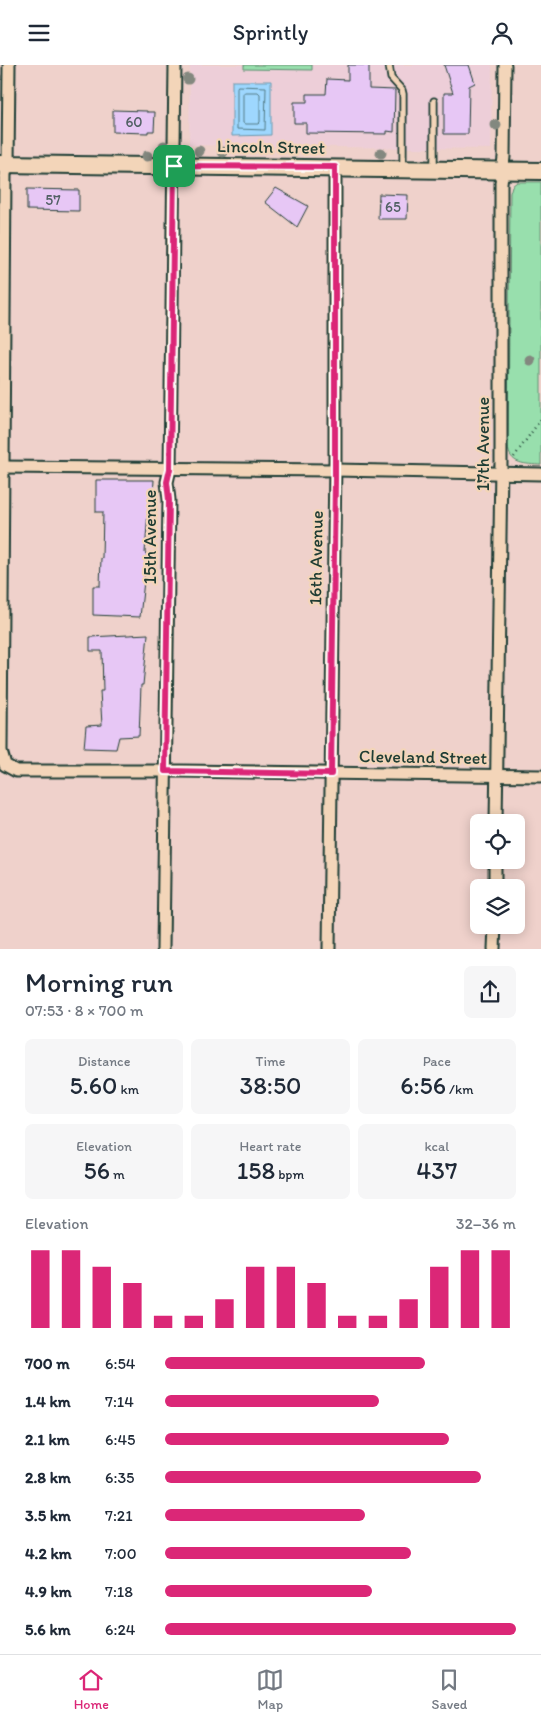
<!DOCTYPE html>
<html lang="en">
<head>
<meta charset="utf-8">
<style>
	body { margin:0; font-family:Itim,sans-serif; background:#f6f6f7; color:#1f2937; height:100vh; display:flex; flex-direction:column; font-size:19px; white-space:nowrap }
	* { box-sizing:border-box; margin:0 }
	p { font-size:16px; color:#747a83 }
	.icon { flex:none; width:28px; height:28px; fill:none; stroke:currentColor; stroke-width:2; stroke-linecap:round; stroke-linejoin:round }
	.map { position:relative; height:884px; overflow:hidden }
	.side { display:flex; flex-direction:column; background:#fff; flex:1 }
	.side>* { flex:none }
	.controls { position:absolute; left:470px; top:749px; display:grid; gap:10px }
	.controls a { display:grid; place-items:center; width:55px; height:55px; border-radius:8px; background:#fff; box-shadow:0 2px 12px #0003; font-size:25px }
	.pin { position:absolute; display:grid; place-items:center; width:42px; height:42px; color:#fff; margin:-21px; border-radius:10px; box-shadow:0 2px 8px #0006 }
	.round { display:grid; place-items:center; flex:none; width:52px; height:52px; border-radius:8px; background:#f6f6f7 }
	.overview { display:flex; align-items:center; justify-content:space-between; height:85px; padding:0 25px }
	h1 { font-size:28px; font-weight:600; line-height:38px }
	.stats { display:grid; grid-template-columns:repeat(3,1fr); gap:8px; height:85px; padding:5px 25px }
	.stats div { display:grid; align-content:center; border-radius:8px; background:#f6f6f7; text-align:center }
	.stats b { font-size:25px; font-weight:600 }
	.stats small { font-size:14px; font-weight:400 }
	.stats p { font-size:14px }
	.chart { height:140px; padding:10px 25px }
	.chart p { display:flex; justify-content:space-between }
	.chart svg { width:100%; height:90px; margin-top:5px; stroke:#db2777; stroke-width:6 }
	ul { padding:0 25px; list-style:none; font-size:16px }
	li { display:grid; grid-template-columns:80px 60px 1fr; align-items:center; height:38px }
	li i { height:12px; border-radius:6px; background:#db2777 }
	header { display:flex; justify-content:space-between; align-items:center; height:65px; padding:0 25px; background:#fff; font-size:22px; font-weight:600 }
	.dock { display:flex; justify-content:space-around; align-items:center; height:70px; border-top:1px solid #e0e1e3; background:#fff; font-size:14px; color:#747a83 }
	.dock a { display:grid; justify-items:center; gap:2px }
	.dock .on { color:#db2777 }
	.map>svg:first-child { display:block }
</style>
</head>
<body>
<header><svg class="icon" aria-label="menu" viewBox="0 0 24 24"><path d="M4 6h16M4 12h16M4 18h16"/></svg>Sprintly<svg class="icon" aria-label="person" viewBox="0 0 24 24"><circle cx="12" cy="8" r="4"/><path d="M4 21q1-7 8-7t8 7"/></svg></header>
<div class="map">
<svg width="541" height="884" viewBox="0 0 541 884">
	<rect width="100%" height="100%" fill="#efd1cb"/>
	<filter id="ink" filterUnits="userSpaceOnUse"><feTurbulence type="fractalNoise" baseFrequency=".02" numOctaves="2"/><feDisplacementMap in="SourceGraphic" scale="10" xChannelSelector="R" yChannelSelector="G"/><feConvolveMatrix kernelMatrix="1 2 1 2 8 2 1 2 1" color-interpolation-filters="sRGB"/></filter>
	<g filter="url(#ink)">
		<path fill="#edced8" d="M190 0H492L491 84 189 80Z"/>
		<g fill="#98dfad" stroke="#5c8e70">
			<path d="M244 0H312V5L244 4Z"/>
			<path d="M517 117H541V400C526 399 509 400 508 381L510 128 512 121Z"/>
		</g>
		<path fill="#9ed7fe" stroke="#6b99ad" d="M232 16H271V70L232 71Z"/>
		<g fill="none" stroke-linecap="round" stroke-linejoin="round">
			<g stroke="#527b85" stroke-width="1">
				<path d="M238 21 266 22 265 65 237 64V23Z"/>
				<path d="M245 27H258L260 29V57L258 59H245L243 58V29Z"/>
			</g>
		</g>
		<g fill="#e7c7f5" stroke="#1f3d34">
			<path d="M348 0H369V24L395 25 394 67 387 66V69L306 68V58H294V37H307V29H326L327 14 348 15Z"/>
			<path d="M444 0H469L475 18 469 21 468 69H444V28H453Z"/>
			<path d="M113 45 147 46V47H155L154 66H148V68L113 67Z"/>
			<path d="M276 123 308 141 297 162 265 137Z"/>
			<path d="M27 124 79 125V146L27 145Z"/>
			<path d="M379 129 408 130 407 154H378Z"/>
			<path d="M96 415H154L152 445H148L145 488 147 489 140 552 93 550V521H100L101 493H102L103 447H96Z"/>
			<path d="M148 569 143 620H141L139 671 119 672 116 684 84 683 86 661 102 660 100 626H103L102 586H90V572Z"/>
		</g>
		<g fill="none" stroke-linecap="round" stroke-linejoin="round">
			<g stroke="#1f3d34" stroke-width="9">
				<g id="lane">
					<path d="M389 0 391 13 402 25 403 29V103"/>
					<path d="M434 36V104"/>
				</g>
			</g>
			<g stroke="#1f3d34" stroke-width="15">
				<g id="street">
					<path d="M9 0 8 99 5 109 1 686 5 700 16 706H181L541 711"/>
					<path d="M0 402 335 405 541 409"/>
					<path d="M496 758 501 398V118L504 92 505 0"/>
					<path d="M495 822V795"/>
					<path d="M163 884 169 435 167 417 170 404 175 0"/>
					<path d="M329 884 335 396V102"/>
					<path d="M494 884 495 860"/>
				</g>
			</g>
			<g stroke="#1f3d34" stroke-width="20">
				<path id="secondary" d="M0 99 541 106"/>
			</g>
			<path stroke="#1f3d34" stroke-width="2.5" stroke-dasharray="1 4" stroke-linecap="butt" d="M514 392 541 354"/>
			<use href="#lane" stroke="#f3d5b9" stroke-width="5.5"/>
			<use href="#street" stroke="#f3d5b9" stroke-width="11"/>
			<use href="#secondary" stroke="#f3d5b9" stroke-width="16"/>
		</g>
		<g fill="#83887f">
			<circle cx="188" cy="14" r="5.5"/>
			<circle cx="496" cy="60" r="5.5"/>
			<circle cx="164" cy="81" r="5.5"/>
			<circle cx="199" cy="86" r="5.5"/>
			<circle cx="223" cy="87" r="5.5"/>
			<circle cx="381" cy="88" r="5.5"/>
			<circle cx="147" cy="91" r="5.5"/>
			<circle cx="530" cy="295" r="5.5"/>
		</g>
	</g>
	<g fill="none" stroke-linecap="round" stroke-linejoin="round" filter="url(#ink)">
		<g stroke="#fff" stroke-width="10">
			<path id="route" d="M174 101 335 102V415L331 709 165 706 169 435 167 417 170 404Z"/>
		</g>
		<use href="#route" stroke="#db2777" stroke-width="6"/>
	</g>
	<g text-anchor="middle" stroke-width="4.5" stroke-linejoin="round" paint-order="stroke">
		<g font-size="15" fill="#516064">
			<text x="134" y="62">60</text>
			<text x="53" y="140">57</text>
			<text x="393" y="147">65</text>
		</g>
		<g font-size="18" fill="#1f3d34" stroke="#f3d5b9">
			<text transform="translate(271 82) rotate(1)" y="6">Lincoln Street</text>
			<text transform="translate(483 379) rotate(-90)" y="6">17th Avenue</text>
			<text transform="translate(150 472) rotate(-90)" y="6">15th Avenue</text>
			<text transform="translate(316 493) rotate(-89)" y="6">16th Avenue</text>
			<text transform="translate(423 692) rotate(1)" y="6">Cleveland Street</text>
		</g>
	</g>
</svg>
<div class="controls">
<a><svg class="icon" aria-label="locate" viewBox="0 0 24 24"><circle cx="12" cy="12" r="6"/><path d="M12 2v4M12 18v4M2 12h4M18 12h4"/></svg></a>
<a><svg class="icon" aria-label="layers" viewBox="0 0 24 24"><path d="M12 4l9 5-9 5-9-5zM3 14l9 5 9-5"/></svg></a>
</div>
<div class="pin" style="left:174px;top:101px;background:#1e9e55"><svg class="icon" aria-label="arrive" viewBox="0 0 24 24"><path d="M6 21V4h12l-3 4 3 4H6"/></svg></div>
</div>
<section class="side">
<div class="overview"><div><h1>Morning run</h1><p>07:53 · 8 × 700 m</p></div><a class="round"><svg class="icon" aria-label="share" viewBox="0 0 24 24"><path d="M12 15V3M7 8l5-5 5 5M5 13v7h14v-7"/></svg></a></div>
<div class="stats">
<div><p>Distance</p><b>5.60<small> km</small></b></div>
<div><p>Time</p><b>38:50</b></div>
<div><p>Pace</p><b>6:56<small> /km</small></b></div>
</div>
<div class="stats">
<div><p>Elevation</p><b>56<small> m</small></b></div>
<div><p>Heart rate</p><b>158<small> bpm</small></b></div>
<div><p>kcal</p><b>437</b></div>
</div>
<div class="chart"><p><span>Elevation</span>32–36 m</p>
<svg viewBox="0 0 160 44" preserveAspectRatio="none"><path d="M5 44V6M15 44V6M25 44V14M35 44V22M45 44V38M55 44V38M65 44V30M75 44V14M85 44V14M95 44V22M105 44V38M115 44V38M125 44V30M135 44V14M145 44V6M155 44V6"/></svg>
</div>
<ul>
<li><b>700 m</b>6:54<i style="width:74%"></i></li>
<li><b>1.4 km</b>7:14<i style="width:61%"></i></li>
<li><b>2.1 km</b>6:45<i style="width:81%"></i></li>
<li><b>2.8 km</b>6:35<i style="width:90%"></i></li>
<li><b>3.5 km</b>7:21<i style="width:57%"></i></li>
<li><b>4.2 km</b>7:00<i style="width:70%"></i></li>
<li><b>4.9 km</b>7:18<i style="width:59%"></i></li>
<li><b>5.6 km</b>6:24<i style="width:100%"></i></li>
</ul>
</section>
<nav class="dock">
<a class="on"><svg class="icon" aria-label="home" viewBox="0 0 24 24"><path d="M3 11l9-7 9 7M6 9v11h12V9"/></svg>Home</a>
<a><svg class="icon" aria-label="map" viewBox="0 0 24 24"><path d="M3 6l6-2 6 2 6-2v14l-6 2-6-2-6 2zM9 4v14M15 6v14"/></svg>Map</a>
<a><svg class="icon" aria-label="saved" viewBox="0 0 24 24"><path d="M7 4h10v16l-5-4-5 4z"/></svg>Saved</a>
</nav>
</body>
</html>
